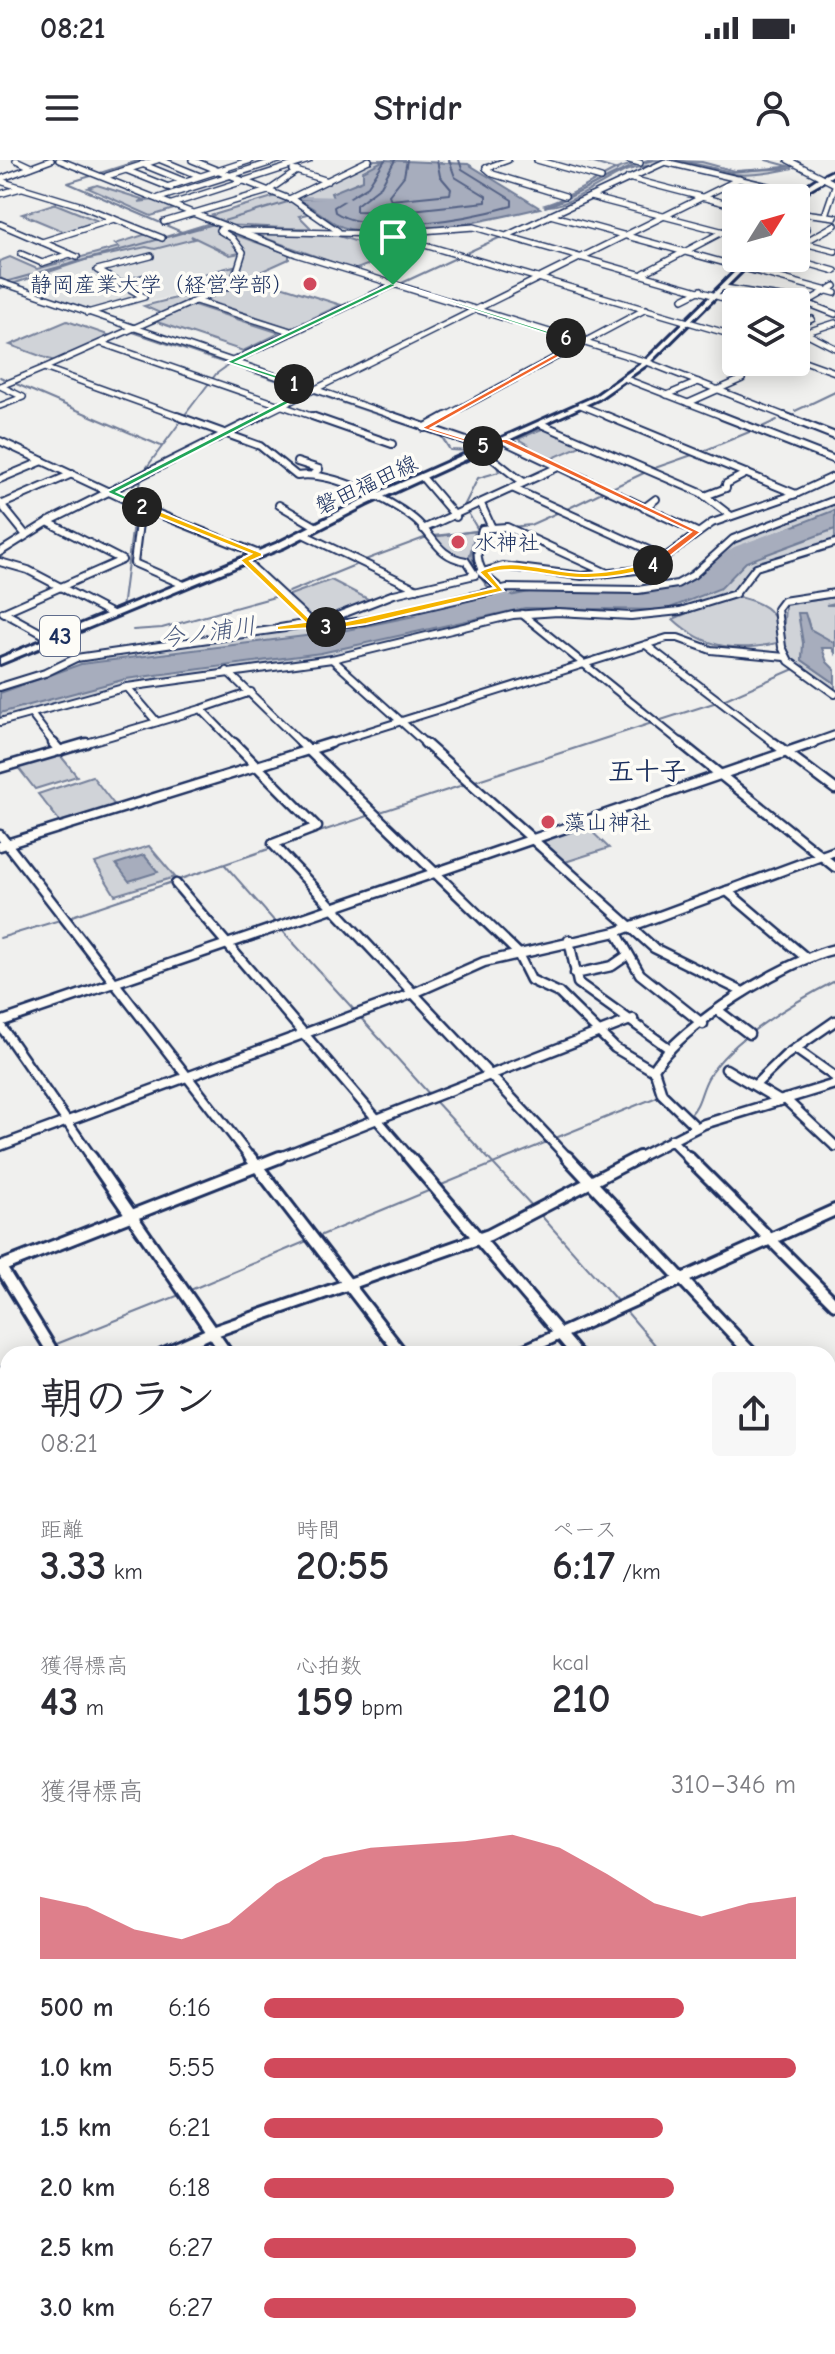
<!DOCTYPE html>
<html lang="ja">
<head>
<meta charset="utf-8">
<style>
	body { margin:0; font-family:"Comic Neue","Klee One",sans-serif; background:#f7f7f7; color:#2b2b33; height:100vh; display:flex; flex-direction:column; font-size:30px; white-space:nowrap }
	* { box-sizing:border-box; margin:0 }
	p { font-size:26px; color:#7c7c81 }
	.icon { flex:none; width:44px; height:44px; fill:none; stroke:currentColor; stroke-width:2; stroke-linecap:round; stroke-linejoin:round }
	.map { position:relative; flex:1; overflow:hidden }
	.details { position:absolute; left:0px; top:1186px; width:836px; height:1008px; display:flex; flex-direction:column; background:#fff; border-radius:24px 24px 0 0; box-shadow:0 4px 20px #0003 }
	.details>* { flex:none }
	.needle { width:52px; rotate:53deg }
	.tools { position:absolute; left:722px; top:24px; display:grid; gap:16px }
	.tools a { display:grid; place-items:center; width:88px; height:88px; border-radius:8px; background:#fff; box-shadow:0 4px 20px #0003; font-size:40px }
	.pin { position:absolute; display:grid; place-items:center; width:68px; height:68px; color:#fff; margin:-82px -34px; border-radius:50% 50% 50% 0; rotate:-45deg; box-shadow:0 0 8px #0007 }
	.pin .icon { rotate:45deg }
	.km { position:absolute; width:40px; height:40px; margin:-20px; border-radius:50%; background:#222; color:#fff; font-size:22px; line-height:40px; text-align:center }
	.round { display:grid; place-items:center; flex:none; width:84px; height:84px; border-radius:8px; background:#f7f7f7 }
	.overview { display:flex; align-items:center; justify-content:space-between; height:136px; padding:0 40px }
	h1 { font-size:44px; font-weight:800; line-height:60px }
	.metrics { display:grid; grid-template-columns:repeat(3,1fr); gap:12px; height:136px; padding:8px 40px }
	.metrics div { display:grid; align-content:center }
	.metrics b { font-size:40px; font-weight:800 }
	.metrics small { font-size:22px; font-weight:400 }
	.metrics p { font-size:22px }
	.chart { height:224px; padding:16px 40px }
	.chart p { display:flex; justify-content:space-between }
	.chart svg { width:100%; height:144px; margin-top:8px; fill:#d1495b; opacity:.7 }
	ul { padding:0 40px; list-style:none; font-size:26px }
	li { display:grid; grid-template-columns:128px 96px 1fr; align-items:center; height:60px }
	li i { height:20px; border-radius:10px; background:#d1495b }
	.status { display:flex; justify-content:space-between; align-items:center; height:56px; padding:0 40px; background:#fff; direction:ltr }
	.status svg { height:22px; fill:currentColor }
	header { display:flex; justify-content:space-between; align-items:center; height:104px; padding:0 40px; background:#fff; font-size:36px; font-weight:800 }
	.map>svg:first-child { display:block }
</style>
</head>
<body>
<div class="status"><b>08:21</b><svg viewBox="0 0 49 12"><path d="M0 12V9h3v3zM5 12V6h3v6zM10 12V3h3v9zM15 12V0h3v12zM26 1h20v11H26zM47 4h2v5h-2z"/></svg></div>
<header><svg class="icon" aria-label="menu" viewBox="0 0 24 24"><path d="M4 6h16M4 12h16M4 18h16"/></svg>Stridr<svg class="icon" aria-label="person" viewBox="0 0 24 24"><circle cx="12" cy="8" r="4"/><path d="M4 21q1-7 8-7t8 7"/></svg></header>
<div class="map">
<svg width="835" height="2194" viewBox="0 0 835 2194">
	<rect width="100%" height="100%" fill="#f0f0ee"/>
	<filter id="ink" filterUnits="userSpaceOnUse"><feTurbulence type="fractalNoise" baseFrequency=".0125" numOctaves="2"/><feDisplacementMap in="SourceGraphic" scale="16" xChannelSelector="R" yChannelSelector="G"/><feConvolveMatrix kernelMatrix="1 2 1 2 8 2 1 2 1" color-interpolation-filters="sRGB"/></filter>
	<g filter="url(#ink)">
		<path fill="#e0e2e3" d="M212 68 228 77 243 95 233 123 95 154 72 146 28 119 83 100 154 86Z"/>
		<g fill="#d0d3d8" stroke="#76819b" stroke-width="2">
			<path d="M374 0H385L359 24 332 33 335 36 331 39 295 38Z"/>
			<path d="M648 0 702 2 735 11 793 8C772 13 746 17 725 13 690 6 663 0 628 10 607 18 563 51 545 45 569 38 592 21 617 9 627 5 638 4 648 0Z"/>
			<path d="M97 25 145 40 138 42 154 40 174 49 151 56 88 28Z"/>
			<path d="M276 36 290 39 311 53 299 56 311 68C292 70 224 63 216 66L228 72 240 93 230 95 191 76 194 79 155 89 146 87 85 100 0 128V121L4 120 0 118V101L10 97 37 109 119 87 115 84 150 73 162 78 220 60 210 56Z"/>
			<path d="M56 43V44L98 61 65 72 22 54Z"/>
			<path d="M251 73H329L396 94 354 110Z"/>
			<path d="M233 74 289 94V99L236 123 246 92Z"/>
			<path d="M234 106 230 124 162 154 144 146 188 135 182 130 206 124 196 116Z"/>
			<path d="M255 118 341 145 291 168 205 140Z"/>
			<path d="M191 144 280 173 243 191 154 161Z"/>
			<path d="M67 161 111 176 54 201 10 185Z"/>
			<path d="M549 266 585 284 544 302 521 289 528 285 518 279Z"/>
			<path d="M835 340V380L757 409 731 435C762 442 775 447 783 479L785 445 835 437V443L826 445H835V484L810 469 807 458 802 500 835 523V532L789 497 782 482C739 492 706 490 673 459L707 445 636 456 531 454 338 496 114 527 0 563V527L76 498 208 478 362 462 508 428 639 429 673 425 723 385Z"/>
			<path d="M475 371 469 400 452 398 433 377Z"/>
			<path d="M331 420 372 441 313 461 287 436Z"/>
			<path d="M60 595 77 616 35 629 17 606Z"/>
			<path d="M92 616 116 647 62 664 38 634Z"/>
			<path d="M585 665 609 688 565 702 541 680Z"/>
			<path d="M149 686 175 717 115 735 95 703Z"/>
		</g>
		<g fill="#a7adbd" stroke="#6f7b97" stroke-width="2">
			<path d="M384 0 468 4 540 48C490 60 399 79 349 69 330 65 314 45 295 39L333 38 331 33 363 20V11Z"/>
			<path d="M835 350V369L746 402 721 428 665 450 525 448 321 493 126 519 0 553V533L81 504 337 472 534 431 637 434 678 430 735 389Z"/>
			<path d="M798 453H805L810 469 835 483V493L832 488H822L827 502 835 510V523L802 500 803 483Z"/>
			<path d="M144 695 158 712 129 721 116 704Z"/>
		</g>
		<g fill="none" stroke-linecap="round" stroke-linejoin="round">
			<g stroke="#536184" stroke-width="2">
				<path d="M385 0 368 26 334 47 335 52C372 77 470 58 512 46V40L462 9 459 0"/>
				<path d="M395 0 381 26 356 45V51L393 52 486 42V36L455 17 449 0"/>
				<path d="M407 0 404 16 389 35 391 40 450 34 451 29 440 16 437 0"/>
			</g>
			<g stroke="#6f7b97" stroke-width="2">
				<path d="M584 0 617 10"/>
				<path d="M677 0 731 12 794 6"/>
				<path d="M766 0 788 6"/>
				<path d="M371 3 374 0"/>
				<path d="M97 14 141 0"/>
				<path d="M91 16 68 23 184 73"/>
				<path d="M545 47C583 34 614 10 653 0"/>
				<path d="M220 62 291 41"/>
				<path d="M464 94 501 77"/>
				<path d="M5 122 214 64"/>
				<path d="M402 123 458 97"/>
				<path d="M133 172 441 276 450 290 474 291"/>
				<path d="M0 217 161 286"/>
				<path d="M810 244 835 232"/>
				<path d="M795 251 808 245"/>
				<path d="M184 256 216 214 230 204"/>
				<path d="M760 268 777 260"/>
				<path d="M701 292 754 270"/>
				<path d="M652 309 695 294"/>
				<path d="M144 311 181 261"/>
				<path d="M612 328 646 312"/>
				<path d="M136 342 142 317"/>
				<path d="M464 346 478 318 499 312 496 304"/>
				<path d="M565 350 606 330"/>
				<path d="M467 351 478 370"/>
				<path d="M512 367 530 365 559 352"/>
				<path d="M433 376 478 371"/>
				<path d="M365 400 427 377"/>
				<path d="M473 408 472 391 478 372"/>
				<path d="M477 413 490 430"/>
				<path d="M284 434 360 403"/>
				<path d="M122 449 135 348"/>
				<path d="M133 470 162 468 278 436"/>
				<path d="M53 475 106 453"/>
				<path d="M0 497 47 478"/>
				<path d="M723 540 794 509"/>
				<path d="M658 561 717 542"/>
				<path d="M472 622 652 563"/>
				<path d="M377 653 466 624"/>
				<path d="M286 683 371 655"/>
				<path d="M225 705 276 763"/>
				<path d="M66 758 272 688"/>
				<path d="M280 768 356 852"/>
				<path d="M0 778 60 760"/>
				<path d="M360 857 431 936"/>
				<path d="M435 941 534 1048"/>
				<path d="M689 956C701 944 700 932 708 918 730 879 796 841 835 821"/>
				<path d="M553 979 657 937 684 960"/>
				<path d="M439 1026 547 982"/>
				<path d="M538 1052 619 1143"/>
				<path d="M317 1077 433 1029"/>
				<path d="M188 1131 307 1081"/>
				<path d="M626 1151 663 1194"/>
				<path d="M54 1185 182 1134"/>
				<path d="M31 1194 44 1189"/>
				<path d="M0 1206 8 1203"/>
				<path d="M0 1235 8 1249"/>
				<path d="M828 1238 835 1234"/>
				<path d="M828 1380 835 1388"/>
			</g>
			<g stroke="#6f7b97" stroke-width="3">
				<path d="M0 1647 8 1643"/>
				<path d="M0 2007 8 2026"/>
				<path d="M828 2105 835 2097"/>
				<path d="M76 2186 79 2194"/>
				<path d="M751 2194 759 2186"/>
			</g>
			<g fill="#a7adbd" fill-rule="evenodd">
				<path d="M302 36 349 37 352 39 349 41 300 39Z"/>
				<path d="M792 366 800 368 740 391 681 432 589 437 584 434 589 431 676 427 734 387Z"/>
				<path d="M508 434 513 437 511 439 419 458 414 455 419 452Z"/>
			</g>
			<g stroke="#1b2f5e" stroke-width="8">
				<g id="minor-far4">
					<path d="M16 0 31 7"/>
					<path d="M59 0 296 94 647 202 790 258"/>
					<path d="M161 0 200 16"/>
					<path d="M192 0 289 39 369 0"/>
					<path d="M537 0 601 18"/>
					<path d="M629 0 640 3"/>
					<path d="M788 0 835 24"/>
					<path d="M142 4 184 21"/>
					<path d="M486 8 493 14 565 36"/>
					<path d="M486 8 508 0"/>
					<path d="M126 10 171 28"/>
					<path d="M293 10 328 21"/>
					<path d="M107 16 157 0"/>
					<path d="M628 18 736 46"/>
					<path d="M0 19 51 0"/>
					<path d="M0 21 79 45 162 78"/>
					<path d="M167 27 251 0"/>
					<path d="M0 34 21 28"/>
					<path d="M590 37 736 75"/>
					<path d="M159 38 279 0"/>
					<path d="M292 39 338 71"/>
					<path d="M172 44 309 0"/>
					<path d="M796 52 835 57"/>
					<path d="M550 55 835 133"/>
					<path d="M825 55 835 26"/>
					<path d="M164 62 268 31 297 11"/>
					<path d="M0 64 77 97"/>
					<path d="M796 67 807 69"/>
					<path d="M243 71 382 74 474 67 737 142"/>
					<path d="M508 75 665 2 802 34"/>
					<path d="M394 76 736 176"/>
					<path d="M796 81 835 91"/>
					<path d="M42 82 114 59"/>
					<path d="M803 83 835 65"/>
					<path d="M21 94 42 103 70 94"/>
					<path d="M789 98 835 111"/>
					<path d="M644 113 736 65"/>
					<path d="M0 122 399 258"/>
					<path d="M121 124 153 115"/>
					<path d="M725 128 799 140 835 154"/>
					<path d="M683 139 701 130"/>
					<path d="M196 141 293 172"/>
					<path d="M807 142 835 126"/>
					<path d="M87 153 144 137 97 110 151 96"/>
					<path d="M796 166 812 159"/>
					<path d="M796 168 835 188"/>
					<path d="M807 172 835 163"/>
					<path d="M101 183 317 258"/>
					<path d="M796 198 835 212"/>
					<path d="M230 202 393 125"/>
					<path d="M626 219 727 258"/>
					<path d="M0 226 23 237 0 246"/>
					<path d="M1 226 44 208"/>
					<path d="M667 235 698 222"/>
					<path d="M688 243 742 219"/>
					<path d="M580 245 612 258"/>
					<path d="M183 258 44 208 233 124 243 92 232 78 219 70 227 67"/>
					<path d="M257 258 739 19"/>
					<path d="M442 258 646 149"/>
				</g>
			</g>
			<g stroke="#1b2f5e" stroke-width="10">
				<g id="minor-far3">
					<path d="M177 256 260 286 297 316C328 310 389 339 414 359 435 376 436 396 466 401L475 415 394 434 327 460 280 468"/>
					<path d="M312 256 392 284"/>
					<path d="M393 256 487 288"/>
					<path d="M607 256 796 334"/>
					<path d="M722 256 835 300"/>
					<path d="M784 256 835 276"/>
					<path d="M541 264 701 333 731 356"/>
					<path d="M424 268 446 256"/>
					<path d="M0 281 141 347 259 394"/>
					<path d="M504 281 697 372"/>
					<path d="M481 290C497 300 507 312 524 322"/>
					<path d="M297 302 319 309 314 313"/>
					<path d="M422 317 456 357"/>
					<path d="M0 319 43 301"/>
					<path d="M512 328 664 397"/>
					<path d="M705 336 726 328V324L747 313"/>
					<path d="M0 343 25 374"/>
					<path d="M3 344 72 314"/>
					<path d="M481 344 492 368 507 367 605 412"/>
					<path d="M279 345 317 367"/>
					<path d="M141 347 134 403 184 425"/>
					<path d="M644 348 656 339"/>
					<path d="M492 368 482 369C478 385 474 397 483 412L503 406 582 416 637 410 657 403 712 363 796 334 835 316"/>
					<path d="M423 369 556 308"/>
					<path d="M303 374 417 429"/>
					<path d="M0 392 48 362 261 256"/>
					<path d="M244 400 312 463"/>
					<path d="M0 402 28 410 112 454"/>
					<path d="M480 412 501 429"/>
					<path d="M835 433 783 441 777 449 782 487 789 501 835 534"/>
					<path d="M3 452 52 479"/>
					<path d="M4 452 122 400 48 362"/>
					<path d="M522 454 684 585"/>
					<path d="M316 467 364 461 507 428 638 430 677 424 693 415 733 379 835 340"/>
					<path d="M646 485 777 585"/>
					<path d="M332 499 427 585"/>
					<path d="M227 511 303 585"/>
					<path d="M0 527 45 513 76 498 285 468"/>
					<path d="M127 527 157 562"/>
					<path d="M201 549 251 532"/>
					<path d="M31 554 55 585"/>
					<path d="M0 562 127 527 332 499 513 455 558 452 631 456 680 451 735 434 756 407 835 383"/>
					<path d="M80 585 201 549 236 585"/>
					<path d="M325 585 667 478H678L711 490 785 497"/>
					<path d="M807 585 835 575"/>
				</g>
			</g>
			<g stroke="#1b2f5e" stroke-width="13">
				<g id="minor-far2">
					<path d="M53 583 60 591"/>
					<path d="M234 583 317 667 273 684 569 999"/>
					<path d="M301 583 517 792 531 820 559 833 615 888 654 911"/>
					<path d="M425 583 654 788 743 832"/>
					<path d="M681 583 835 707"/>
					<path d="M774 583 835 629"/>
					<path d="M0 608 86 583"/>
					<path d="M0 675 251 999"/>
					<path d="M0 686 331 583"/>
					<path d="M176 724 411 999"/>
					<path d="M727 731 805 797"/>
					<path d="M616 772 640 814 703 864"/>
					<path d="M569 780 578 823 670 889"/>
					<path d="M575 814 612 806 625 797"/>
					<path d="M720 852 749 874"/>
					<path d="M0 862 813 583"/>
					<path d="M0 865 93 999"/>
					<path d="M797 890 835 917"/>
					<path d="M726 909 780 941"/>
					<path d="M755 925 786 895 835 861"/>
					<path d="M785 939 835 986"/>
					<path d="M696 967 662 934 654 909C680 866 786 800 835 789"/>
					<path d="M671 980 690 999"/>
					<path d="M0 986 414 833 484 802 616 772 835 691"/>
					<path d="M275 999 633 859"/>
					<path d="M635 999 704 964 835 924"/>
				</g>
			</g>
			<g stroke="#1b2f5e" stroke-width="16">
				<g id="minor-far1">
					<path d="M91 997 227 1194"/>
					<path d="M250 997 402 1194"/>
					<path d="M409 997 577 1194"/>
					<path d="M567 997 752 1194"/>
					<path d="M688 997 835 1144"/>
					<path d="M0 1106 54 1194"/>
					<path d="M0 1107 280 997"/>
					<path d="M162 1194 212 1172 489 1075 639 997"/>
					<path d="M516 1194 835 1050"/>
					<path d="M828 1247 835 1243"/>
					<path d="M0 1267 8 1264"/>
					<path d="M828 1276 835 1284"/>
					<path d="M0 1420 8 1435"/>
					<path d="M828 1436 835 1432"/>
					<path d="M828 1488 835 1496"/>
				</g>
			</g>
			<g stroke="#1b2f5e" stroke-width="18">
				<g id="minor">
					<path d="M828 1618 835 1615"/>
					<path d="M0 1657 8 1654"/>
					<path d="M828 1705 835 1712"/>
					<path d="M0 1849 8 1866"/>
					<path d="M828 1955 835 1962"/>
					<path d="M0 1964 8 1959"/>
					<path d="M828 2119 835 2112"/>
					<path d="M0 2169 10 2194"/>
					<path d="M151 2186 154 2194"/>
					<path d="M408 2186 412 2194"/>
					<path d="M205 2194 218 2186"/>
					<path d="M760 2194 768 2186"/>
				</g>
			</g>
			<g stroke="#1b2f5e" stroke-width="6">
				<g id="major">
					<path d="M835 10V14L809 29 796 44C798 26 820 17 835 10Z"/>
					<path d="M749 98H755L649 203 598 239 366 345 284 387 0 504V498L278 383 360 341 594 237 645 201Z"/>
				</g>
			</g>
			<use href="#minor-far4" stroke="#fdfcf7" stroke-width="5"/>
			<use href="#minor-far3" stroke="#fdfcf7" stroke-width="6"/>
			<use href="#minor-far2" stroke="#fdfcf7" stroke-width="8"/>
			<use href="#minor-far1" stroke="#fdfcf7" stroke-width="10"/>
			<use href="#minor" stroke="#fdfcf7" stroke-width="12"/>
			<use href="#major" fill="#fdfcf7" fill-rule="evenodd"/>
		</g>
	</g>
	<path fill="#22a559" stroke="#fff" stroke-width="2" d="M391 123 397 125 236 202 297 222V226L226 202Z"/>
	<path fill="#22a559" stroke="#fff" stroke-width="2" d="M291 222 315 230 117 332 145 345V349L106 332 305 230Z"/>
	<path fill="#f5b400" stroke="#fff" stroke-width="2" d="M142 344 262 393V396L250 401 316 465 330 467 277 470V466L305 462 240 400 251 394 139 349Z"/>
	<path fill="#f5b400" stroke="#fff" stroke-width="2" d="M653 402 656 407C632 414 607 419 582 418 551 418 519 404 489 413L504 431 366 464 326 470 321 467 495 428 479 412C510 394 550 413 584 413 608 413 630 408 653 402Z"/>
	<path fill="#f0652b" stroke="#fff" stroke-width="2" d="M501 279H507L701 372 656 407H650V403L691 372 503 283 483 289 479 286Z"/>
	<path fill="#f0652b" stroke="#fff" stroke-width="2" d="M563 176 585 182 431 268 486 285V288L421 268 575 183Z"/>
	<path fill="#22a559" stroke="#fff" stroke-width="2" d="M391 123H396L570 178 563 179Z"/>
	<g fill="#d1495b" stroke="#fdfcf7" stroke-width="3">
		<circle cx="310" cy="124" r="8"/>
		<circle cx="458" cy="382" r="8"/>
		<circle cx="548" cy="662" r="8"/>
	</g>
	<g text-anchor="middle" stroke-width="7" stroke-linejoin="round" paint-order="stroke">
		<g font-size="22" fill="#1b2f5e" stroke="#fdfcf7" text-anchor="start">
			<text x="294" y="132" text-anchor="end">静岡産業大学（経営学部）</text>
			<text x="474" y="390">水神社</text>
			<text x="564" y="670">藻山神社</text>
		</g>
		<g font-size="22" fill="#1b2f5e" stroke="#fdfcf7">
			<text transform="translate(366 324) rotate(-25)" y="8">磐田福田線</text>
		</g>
		<g font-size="24" font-style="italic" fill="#4c5b7f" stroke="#fdfcf7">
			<text transform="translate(208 472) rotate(-8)" y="8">今ノ浦川</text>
		</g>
		<rect fill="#fdfcf7" stroke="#5f6c8c" stroke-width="2" x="40" y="456" width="40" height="40" rx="6"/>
		<g font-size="24" font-weight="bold" fill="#1b2f5e">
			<text x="60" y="484">43</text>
		</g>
		<g font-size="26" font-weight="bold" fill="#1b2f5e" stroke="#fdfcf7">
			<text x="647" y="620">五十子</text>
		</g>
	</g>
</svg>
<div class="tools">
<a><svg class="needle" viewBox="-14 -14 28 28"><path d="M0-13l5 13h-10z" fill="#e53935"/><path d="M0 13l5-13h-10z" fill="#7c7c81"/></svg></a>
<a><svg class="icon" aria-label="layers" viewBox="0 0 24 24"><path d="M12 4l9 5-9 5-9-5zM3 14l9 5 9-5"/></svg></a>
</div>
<div class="pin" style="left:393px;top:125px;background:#1e9e55"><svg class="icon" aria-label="arrive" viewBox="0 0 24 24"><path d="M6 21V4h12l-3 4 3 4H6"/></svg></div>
<b class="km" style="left:294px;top:224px">1</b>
<b class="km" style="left:142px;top:347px">2</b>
<b class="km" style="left:326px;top:467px">3</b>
<b class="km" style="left:653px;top:405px">4</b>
<b class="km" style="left:483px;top:286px">5</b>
<b class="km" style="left:566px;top:178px">6</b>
<section class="details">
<div class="overview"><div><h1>朝のラン</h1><p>08:21</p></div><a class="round"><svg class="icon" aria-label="share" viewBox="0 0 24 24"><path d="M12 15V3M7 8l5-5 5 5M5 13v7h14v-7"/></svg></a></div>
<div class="metrics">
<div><p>距離</p><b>3.33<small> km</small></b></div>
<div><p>時間</p><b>20:55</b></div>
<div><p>ペース</p><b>6:17<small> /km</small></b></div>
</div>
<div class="metrics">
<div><p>獲得標高</p><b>43<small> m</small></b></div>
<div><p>心拍数</p><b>159<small> bpm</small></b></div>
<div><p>kcal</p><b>210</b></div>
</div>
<div class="chart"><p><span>獲得標高</span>310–346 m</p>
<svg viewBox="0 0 160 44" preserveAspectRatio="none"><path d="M0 44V25L10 28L20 35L30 38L40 33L50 21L60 13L70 10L80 9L90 8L100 6L110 10L120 18L130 27L140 31L150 27L160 25V44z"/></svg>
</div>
<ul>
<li><b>500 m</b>6:16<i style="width:79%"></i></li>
<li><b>1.0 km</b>5:55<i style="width:100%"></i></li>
<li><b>1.5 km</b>6:21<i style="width:75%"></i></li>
<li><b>2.0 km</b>6:18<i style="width:77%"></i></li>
<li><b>2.5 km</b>6:27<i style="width:70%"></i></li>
<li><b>3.0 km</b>6:27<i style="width:70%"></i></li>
</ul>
</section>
</div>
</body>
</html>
